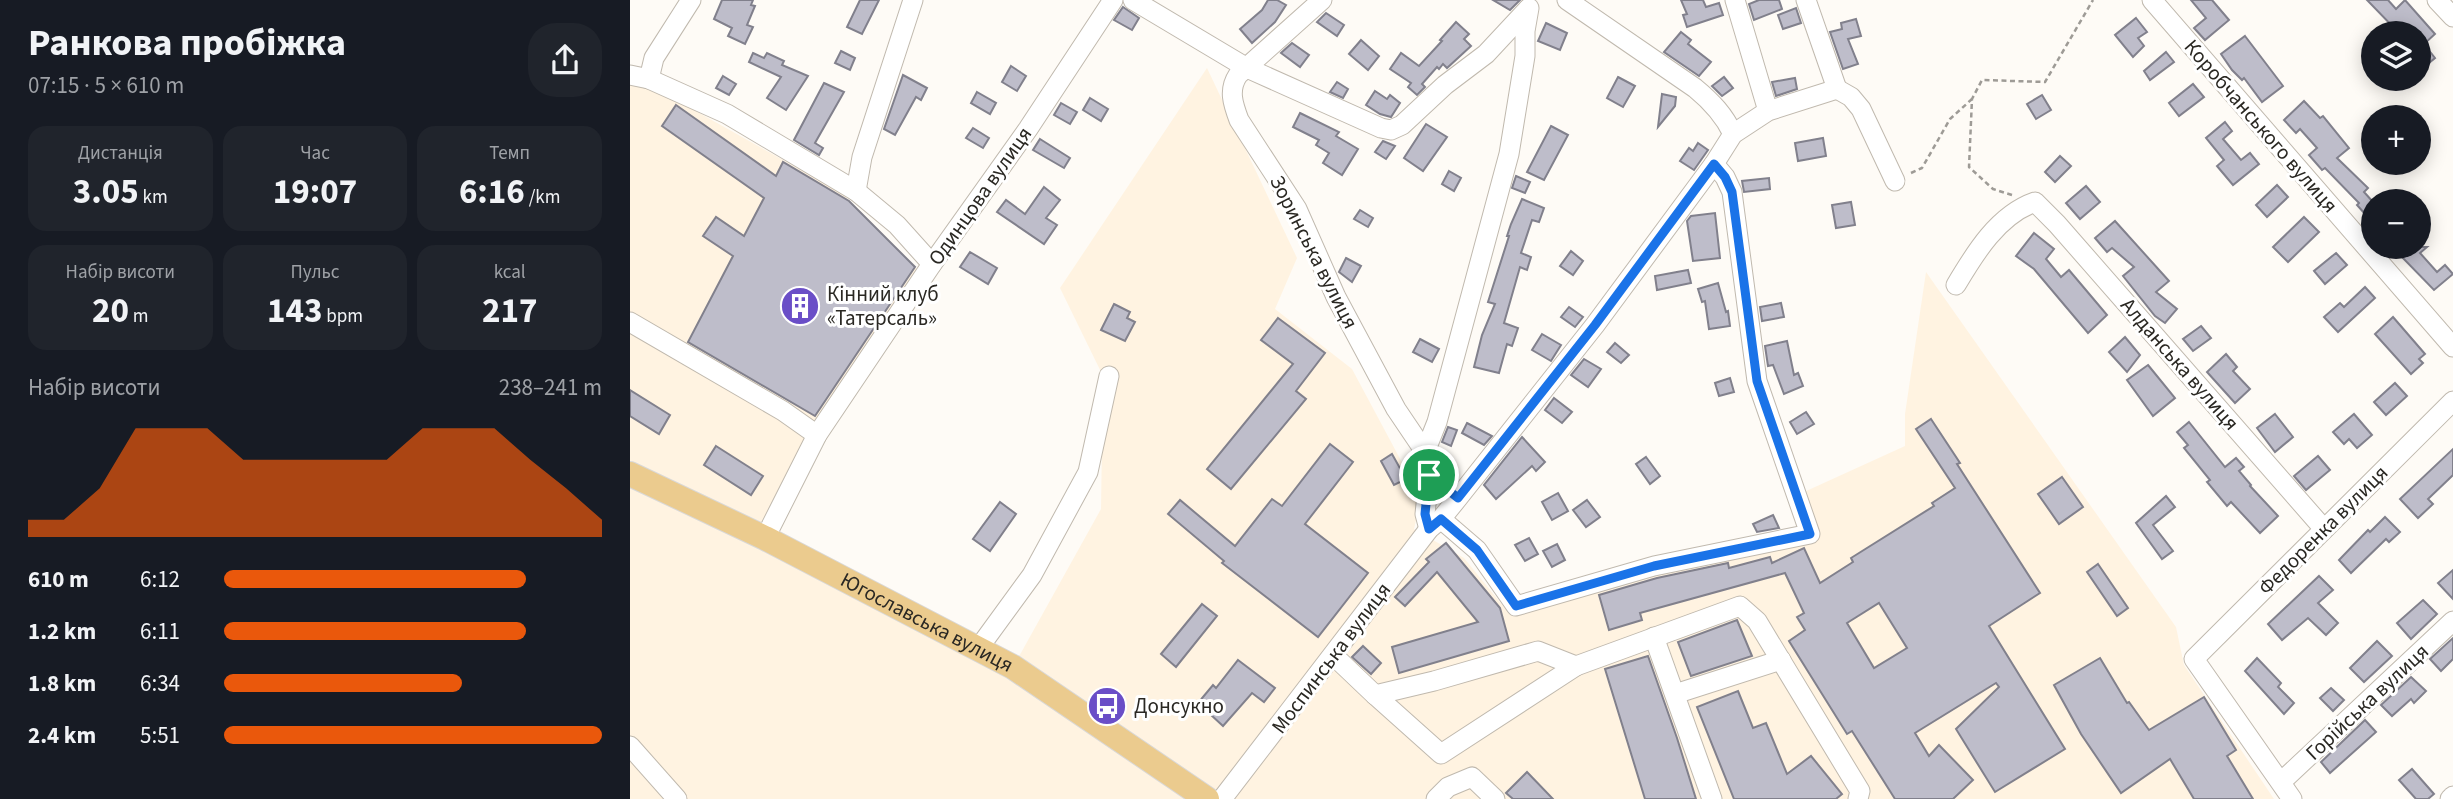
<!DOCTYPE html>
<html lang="uk">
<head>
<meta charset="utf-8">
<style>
	body { margin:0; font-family:"Source Sans 3",sans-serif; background:#20242c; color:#f1f3f6; height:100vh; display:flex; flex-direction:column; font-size:26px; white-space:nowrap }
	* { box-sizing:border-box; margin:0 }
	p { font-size:23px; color:#9ea1a6 }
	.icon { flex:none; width:38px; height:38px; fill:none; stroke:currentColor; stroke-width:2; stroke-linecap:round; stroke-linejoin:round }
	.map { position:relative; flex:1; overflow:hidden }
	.panel { display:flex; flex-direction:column; background:#171b24; width:630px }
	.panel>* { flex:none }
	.fabs { position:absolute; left:1731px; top:21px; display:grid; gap:14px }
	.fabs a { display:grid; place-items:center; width:70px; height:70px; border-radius:50%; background:#171b24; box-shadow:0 4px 18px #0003; font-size:35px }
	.pin { position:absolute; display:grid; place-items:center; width:60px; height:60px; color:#fff; margin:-30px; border:4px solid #fff; border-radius:50%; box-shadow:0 2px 7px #0007 }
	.round { display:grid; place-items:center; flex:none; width:74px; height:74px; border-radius:28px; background:#20242c }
	.overview { display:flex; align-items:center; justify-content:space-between; height:119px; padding:0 28px }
	h1 { font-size:38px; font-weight:700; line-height:52px }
	.stats { display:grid; grid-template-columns:repeat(3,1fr); gap:10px; height:119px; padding:7px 28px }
	.stats div { display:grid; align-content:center; border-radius:18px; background:#20242c; text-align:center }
	.stats b { font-size:35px; font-weight:700 }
	.stats small { font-size:19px; font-weight:400 }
	.stats p { font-size:19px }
	.chart { height:196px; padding:14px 28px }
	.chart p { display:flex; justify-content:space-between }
	.chart svg { width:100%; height:126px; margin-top:7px; fill:#ea580c; opacity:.7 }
	ul { padding:0 28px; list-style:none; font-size:23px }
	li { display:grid; grid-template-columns:112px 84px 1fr; align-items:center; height:52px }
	li i { height:18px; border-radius:9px; background:#ea580c }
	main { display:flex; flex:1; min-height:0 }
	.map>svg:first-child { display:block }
</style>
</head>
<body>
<main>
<section class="panel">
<div class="overview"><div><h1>Ранкова пробіжка</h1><p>07:15 · 5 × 610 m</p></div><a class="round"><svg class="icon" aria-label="share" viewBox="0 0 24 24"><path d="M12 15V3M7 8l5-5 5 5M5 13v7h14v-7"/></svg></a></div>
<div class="stats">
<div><p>Дистанція</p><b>3.05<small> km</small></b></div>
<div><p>Час</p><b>19:07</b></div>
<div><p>Темп</p><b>6:16<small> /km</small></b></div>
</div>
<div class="stats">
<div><p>Набір висоти</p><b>20<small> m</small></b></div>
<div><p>Пульс</p><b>143<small> bpm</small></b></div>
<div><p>kcal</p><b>217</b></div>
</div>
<div class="chart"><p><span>Набір висоти</span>238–241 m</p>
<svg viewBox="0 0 160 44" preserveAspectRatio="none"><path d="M0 44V38L10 38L20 27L30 6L40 6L50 6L60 17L70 17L80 17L90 17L100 17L110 6L120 6L130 6L140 17L150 27L160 38V44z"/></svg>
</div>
<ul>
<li><b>610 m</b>6:12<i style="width:80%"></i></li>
<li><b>1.2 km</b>6:11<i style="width:80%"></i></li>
<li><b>1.8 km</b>6:34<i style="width:63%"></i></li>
<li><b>2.4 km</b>5:51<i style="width:100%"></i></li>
</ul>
</section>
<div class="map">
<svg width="1823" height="799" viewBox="0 0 1823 799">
	<rect width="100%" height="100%" fill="#fefbf6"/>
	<g fill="#fff3e1">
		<path d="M577 68 667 258 645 309 722 369 791 498 784 529 834 558 878 612 916 604 1095 556 1189 537 1174 492 1275 446V414L1296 272 1546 627 1554 665 1644 799H591L387 660 471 509 473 376 430 288Z"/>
		<path d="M0 85 28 90 212 193 287 269 182 425 130 527 0 466Z"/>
		<path d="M0 482 379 673 564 799H0Z"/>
	</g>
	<g fill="#bebdca" stroke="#81808c" stroke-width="2" fill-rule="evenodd">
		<path d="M92 0H123L121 5 125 6 117 25 123 27 115 44 98 36 102 28 84 19Z"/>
		<path d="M230 0H249L232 34 217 27Z"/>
		<path d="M638 0H647L656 5 645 22 622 43 610 29 632 10Z"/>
		<path d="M863 0H890L880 10Z"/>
		<path d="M1051 0H1073L1076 7 1089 3 1093 15 1057 27 1053 15 1057 14Z"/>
		<path d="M1129 0H1149L1152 9 1124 20 1119 4Z"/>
		<path d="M1561 0H1582L1599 20 1575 40 1564 28 1576 18Z"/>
		<path d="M1737 0H1758L1766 9 1775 0 1805 34 1794 44 1805 58 1788 72V33H1769Z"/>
		<path d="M493 7 509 18 502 30 484 20Z"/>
		<path d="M1166 8 1171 23 1153 29 1148 15Z"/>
		<path d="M696 13 714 25 707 36 687 22Z"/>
		<path d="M1506 18 1517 32 1508 38 1514 46 1503 57 1485 35Z"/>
		<path d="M1226 19 1231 36 1218 39 1228 64 1213 69 1200 32 1212 29 1211 23Z"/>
		<path d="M826 22 839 34 834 39 841 46 817 68 813 64 809 69 807 67 792 84 795 87 787 95 778 87 781 83 760 69 771 53 789 66 812 41 810 40Z"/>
		<path d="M916 23 937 33 930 50 908 41Z"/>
		<path d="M1051 32 1061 40 1058 44 1081 62 1069 76 1034 52Z"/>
		<path d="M1615 36 1653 86 1632 102 1614 78 1612 80 1602 70 1591 54Z"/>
		<path d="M731 40 749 56 738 70 719 54Z"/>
		<path d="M662 43 679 55 670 67 651 53Z"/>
		<path d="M211 51 225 58 220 70 205 63Z"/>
		<path d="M1536 52 1544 62 1520 80 1514 71Z"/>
		<path d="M123 53 134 58 137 53 154 61 152 65 178 76 156 110 137 98 151 77 119 62Z"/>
		<path d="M381 66 396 76 387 91 372 82Z"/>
		<path d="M273 75 297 88 291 100 286 97 265 135 254 129Z"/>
		<path d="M93 76 106 84 99 95 86 88Z"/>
		<path d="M988 77 1005 86 993 107 977 98Z"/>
		<path d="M1094 77 1103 88 1092 96 1082 86Z"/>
		<path d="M1165 78 1167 89 1146 96 1142 82Z"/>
		<path d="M707 82 718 89 713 98 700 92Z"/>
		<path d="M194 83 214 92 185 143 193 148 189 155 164 140Z"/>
		<path d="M1563 84 1574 97 1549 116 1539 103Z"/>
		<path d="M745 91 757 99 760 95 770 103 761 117 750 114 736 105Z"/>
		<path d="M347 92 366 103 360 114 341 103Z"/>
		<path d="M1032 94 1046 97 1045 106 1028 127Z"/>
		<path d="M1412 95 1421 110 1406 119 1397 104Z"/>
		<path d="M460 98 478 109 471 121 453 110Z"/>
		<path d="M1674 101 1690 118 1693 116 1719 148 1707 158 1738 188 1734 192 1743 202V223L1727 205 1729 203 1695 168 1692 170 1679 155 1687 148 1670 129 1666 133 1654 120Z"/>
		<path d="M431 103 447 112 440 124 424 115Z"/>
		<path d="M46 105 146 176 153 162 219 201 285 267 185 416 58 342 103 256 73 236 86 217 114 236 134 198 32 126Z"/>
		<path d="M670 113 709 132 706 136 728 149 712 175 693 163 699 153 686 145 689 140 663 127Z"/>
		<path d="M1595 122 1602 131 1593 139 1611 160 1620 153 1629 164 1603 185 1587 166 1594 160 1576 138Z"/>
		<path d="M796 124 817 137 793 171 774 158Z"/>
		<path d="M921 126 938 135 914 180 897 172Z"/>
		<path d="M343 128 359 138 353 148 336 138Z"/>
		<path d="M1193 138 1196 156 1168 161 1165 143Z"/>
		<path d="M410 139 440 158 434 168 403 150Z"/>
		<path d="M753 141 765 146 756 159 745 152Z"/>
		<path d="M1068 143 1078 150 1064 170 1050 161 1059 148 1063 151Z"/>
		<path d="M1430 156 1441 166 1425 182 1415 172Z"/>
		<path d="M819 171 831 178 824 191 812 184Z"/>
		<path d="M886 176 900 182 895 193 882 188Z"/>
		<path d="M1139 178 1140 189 1114 192 1112 181Z"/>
		<path d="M1647 185 1658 197 1637 217 1626 205Z"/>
		<path d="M1456 186 1470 202 1450 219 1436 203Z"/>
		<path d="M414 187 430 200 416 218 427 225 414 244 367 212 376 200 395 214Z"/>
		<path d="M892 199 914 208 909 222 902 220 891 253 901 257 897 270 890 267 874 323 888 328 882 346 877 344 869 373 844 367 852 335 865 304 858 302 879 236H877L881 224Z"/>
		<path d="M1221 202 1225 225 1206 228 1202 205Z"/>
		<path d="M730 210 743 218 738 227 724 219Z"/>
		<path d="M1085 213 1090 258 1063 261 1057 221 1061 216Z"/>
		<path d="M1674 217 1689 232 1658 262 1643 247Z"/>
		<path d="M1485 221 1539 281 1526 292 1547 309 1535 323 1525 316 1493 276 1504 267 1482 248 1477 252 1465 238Z"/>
		<path d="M1404 233 1424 249 1416 259 1431 277 1439 270 1477 315 1458 333 1404 269 1386 256Z"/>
		<path d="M1774 247H1797L1790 253 1807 272 1815 265 1823 274 1804 290 1768 253Z"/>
		<path d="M941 251 953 261 943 275 930 266Z"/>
		<path d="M340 252 367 268 358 284 330 267Z"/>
		<path d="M1706 253 1717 265 1695 284 1684 271Z"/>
		<path d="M716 258 731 266 722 282 709 272Z"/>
		<path d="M1058 270 1061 283 1027 290 1025 276Z"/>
		<path d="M1088 283 1096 312 1098 311 1100 326 1079 329 1075 301 1072 302 1068 289Z"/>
		<path d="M1735 287 1745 298 1708 332 1694 317 1710 303 1714 307Z"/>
		<path d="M1151 303 1154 317 1132 321 1130 307Z"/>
		<path d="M484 304 500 312 497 318 505 322 495 341 471 330Z"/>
		<path d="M939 307 953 317 945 327 931 317Z"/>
		<path d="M1763 317 1795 354 1789 359 1793 363 1781 374 1745 334Z"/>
		<path d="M648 318 695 353 666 391 676 399 601 489 577 469 663 364 631 340Z"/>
		<path d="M1571 326 1581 338 1563 351 1553 339Z"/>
		<path d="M912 334 931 345 921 361 902 350Z"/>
		<path d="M1495 337 1510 355 1497 372 1479 352Z"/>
		<path d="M790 339 809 349 802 362 783 352Z"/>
		<path d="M1157 341 1164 375 1168 373 1173 386 1154 394 1143 365 1138 366 1135 346Z"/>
		<path d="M985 343 999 355 991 363 977 352Z"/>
		<path d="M1596 354 1607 367 1603 371 1620 389 1605 403 1577 372Z"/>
		<path d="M954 359 971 369 958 387 941 375Z"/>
		<path d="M1518 365 1545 398 1523 416 1497 380Z"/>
		<path d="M1100 378 1104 392 1089 396 1085 383Z"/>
		<path d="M1765 383 1777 396 1756 415 1744 402Z"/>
		<path d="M0 390 40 415 29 434 0 416Z"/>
		<path d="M924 398 942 412 932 423 915 410Z"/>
		<path d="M1176 412 1184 424 1167 434 1160 422Z"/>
		<path d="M1645 414 1663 437 1645 452 1627 428Z"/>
		<path d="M1724 414 1742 435 1727 448 1719 439 1714 444 1703 432Z"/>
		<path d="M1301 419 1330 463 1327 464 1410 593 1359 626 1435 749 1365 792 1326 729 1369 687 1366 683 1285 733 1299 756 1309 745 1343 780 1323 799H1265L1222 731 1217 734 1159 641 1175 630 1167 617 1174 613 1155 573 1010 613 1012 620 979 630 969 595 1027 578 1098 563 1099 568 1140 557 1142 563 1174 548 1190 583 1223 562 1221 558 1304 506 1302 503 1325 488 1286 429ZM1249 603 1277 648 1244 668 1217 623Z"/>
		<path d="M1559 422 1595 467 1606 458 1614 467 1609 471 1621 485 1620 486 1648 516 1630 533 1601 502 1597 506 1577 482 1580 480 1554 448 1558 445 1547 432Z"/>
		<path d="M837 423 862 436 854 445 832 433Z"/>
		<path d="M818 427 827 430 821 446 812 442Z"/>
		<path d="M892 437 915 462 906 471 902 466 866 499 854 485Z"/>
		<path d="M700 444 723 462 675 524 738 573 688 637 592 563 594 561 538 514 550 500 605 546 642 499 652 506Z"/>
		<path d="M86 446 133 476 121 495 74 465Z"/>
		<path d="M1823 449V475L1798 499 1803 504 1788 518 1770 499Z"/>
		<path d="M762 454 776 479 764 485 751 461Z"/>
		<path d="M1688 456 1700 470 1676 490 1664 476Z"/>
		<path d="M1016 457 1030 476 1020 484 1006 464Z"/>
		<path d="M1432 477 1453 507 1429 524 1408 494Z"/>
		<path d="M928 493 938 511 922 520 912 502Z"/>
		<path d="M1536 496 1545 507 1523 525 1543 551 1532 559 1506 523Z"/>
		<path d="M957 500 970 517 956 527 943 510Z"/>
		<path d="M370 502 386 514 360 551 343 539Z"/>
		<path d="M1143 515 1149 528 1127 532 1123 524Z"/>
		<path d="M1755 517 1770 532 1759 542 1756 539 1721 573 1709 560 1738 530 1740 532Z"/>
		<path d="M899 538 908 554 895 561 885 545Z"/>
		<path d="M816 543 870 608 879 641 769 673 762 647 848 622 807 572 775 606 765 597 799 562 796 559Z"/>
		<path d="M927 544 935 560 922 567 913 551Z"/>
		<path d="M1468 564 1498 608 1487 616 1457 572Z"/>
		<path d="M1823 570V599L1808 583Z"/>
		<path d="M1689 576 1703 590 1688 603 1708 623 1696 635 1678 618 1652 640 1638 624Z"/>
		<path d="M1793 600 1807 614 1781 639 1767 623Z"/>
		<path d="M572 604 587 616 546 667 531 654Z"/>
		<path d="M1107 620 1122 656 1061 676 1048 642Z"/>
		<path d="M1823 638V659L1811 671 1800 659Z"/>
		<path d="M1747 641 1762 656 1734 682 1720 668Z"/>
		<path d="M733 646 751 663 741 674 722 657Z"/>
		<path d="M1018 656 1047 738 1066 799H1015L975 669Z"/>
		<path d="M1470 658 1497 703 1499 702 1519 730 1574 697 1606 750 1597 756 1623 799H1564L1540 759 1491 793 1451 734 1424 685Z"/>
		<path d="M1627 658 1651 683 1648 687 1664 703 1654 714 1615 671Z"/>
		<path d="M608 660 645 688 634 702 622 693 593 726 568 703 583 685 586 688Z"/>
		<path d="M1781 677 1796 691 1784 703 1781 699 1762 716 1751 705Z"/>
		<path d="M1701 688 1714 700 1703 711 1690 698Z"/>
		<path d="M1108 691 1123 728 1136 723 1157 774 1181 756 1212 794 1206 799H1104L1067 707Z"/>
		<path d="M1735 720 1746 732 1700 773 1691 762Z"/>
		<path d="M1782 769 1804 794 1798 799H1786L1769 780Z"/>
		<path d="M897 772 923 799H883L876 793Z"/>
	</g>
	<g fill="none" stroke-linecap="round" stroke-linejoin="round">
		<g stroke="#c0b9ae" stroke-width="21">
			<g id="minor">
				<path d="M503 0 617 68 751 128 761 130 772 125 815 85 856 54 898 9"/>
				<path d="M692 0 608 75C598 90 603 104 609 120L667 209 706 297 766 409 795 452 799 475 795 514 799 529"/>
				<path d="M937 0 1065 88C1082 102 1094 115 1103 134"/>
				<path d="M1105 0 1138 111"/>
				<path d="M1176 0 1207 89"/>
				<path d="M1522 0 1823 347"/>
				<path d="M1807 0 1823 17"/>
				<path d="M0 75 19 79 97 114 226 191 267 225 302 264"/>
				<path d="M19 79 24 58 61 0"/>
				<path d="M1207 89 1221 97 1231 109 1265 181"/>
				<path d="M226 191 232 157 283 0"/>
				<path d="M1326 285C1345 253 1368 215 1405 202L1427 224 1694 529"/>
				<path d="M0 322 153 411 187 435"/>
				<path d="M795 452 807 422 879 154 895 56V31L899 8"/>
				<path d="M811 519 847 550 886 606 1024 566 1180 534 1127 381 1102 192 1095 177 1084 164"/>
				<path d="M135 538 187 435 302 264 398 129 483 0"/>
				<path d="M1024 637 1082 799"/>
				<path d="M348 649 402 575 458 472 479 376"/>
				<path d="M703 655 745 695 804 681 908 651 946 666 1110 606 1127 621 1230 791 1228 799"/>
				<path d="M1045 694 1151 660"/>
				<path d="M745 695 811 754 946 666"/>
				<path d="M0 746 47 799"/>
				<path d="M1651 782 1823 621"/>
				<path d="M592 799 799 529 811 519 828 498 965 325 1084 164 1103 134 1138 111 1207 89"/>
				<path d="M806 799 818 787 842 777 865 799"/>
				<path d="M1662 799 1564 659 1823 401"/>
				<path d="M1820 799 1823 796"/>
			</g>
		</g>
		<g stroke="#d9d8d7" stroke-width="26">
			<g id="major">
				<path id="s1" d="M0 474 135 538 383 667 577 799"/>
			</g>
		</g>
		<g stroke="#9e9b96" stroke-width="2.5" stroke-dasharray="5 3.5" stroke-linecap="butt">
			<path d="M1281 173 1292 168 1320 119 1342 99"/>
			<path d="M1382 195 1363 189 1339 167 1342 99 1352 80 1415 82 1463 0"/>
		</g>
		<use href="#minor" stroke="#fff" stroke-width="19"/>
		<use href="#major" stroke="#ebcb8e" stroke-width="24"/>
	</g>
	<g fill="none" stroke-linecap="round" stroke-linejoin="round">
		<g stroke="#fff" stroke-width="14">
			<path id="route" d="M1084 164 1095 177 1102 192 1127 381 1180 534 1024 566 886 606 847 550 811 519 799 529 795 514 799 475 828 498 965 325Z"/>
		</g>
		<use href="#route" stroke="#1a73e8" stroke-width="9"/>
	</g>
	<defs>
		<g id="building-disc" transform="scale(2.0125)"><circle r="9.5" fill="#6a4ec7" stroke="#fff"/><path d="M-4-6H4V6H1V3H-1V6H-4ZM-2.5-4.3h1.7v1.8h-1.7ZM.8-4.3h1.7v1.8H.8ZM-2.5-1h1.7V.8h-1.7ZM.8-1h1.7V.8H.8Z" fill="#fff"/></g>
		<g id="bus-disc" transform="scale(2.0125)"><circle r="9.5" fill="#6a4ec7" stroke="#fff"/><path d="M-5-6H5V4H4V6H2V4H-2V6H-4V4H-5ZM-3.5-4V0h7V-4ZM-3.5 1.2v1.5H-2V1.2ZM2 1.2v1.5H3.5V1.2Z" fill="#fff"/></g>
	</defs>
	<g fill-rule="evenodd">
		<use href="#building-disc" x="170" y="306"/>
		<use href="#bus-disc" x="477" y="706"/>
	</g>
	<g text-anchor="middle" stroke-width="6" stroke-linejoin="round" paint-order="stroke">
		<g font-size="21" fill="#2a2823" stroke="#fff">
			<text transform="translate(1631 126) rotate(49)" y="7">Коробчанського вулиця</text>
			<text transform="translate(350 196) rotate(-55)" y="7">Одинцова вулиця</text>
			<text transform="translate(684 252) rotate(63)" y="7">Зоринська вулиця</text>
			<text transform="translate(1550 364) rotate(49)" y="7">Алданська вулиця</text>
			<text transform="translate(1693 530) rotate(-45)" y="7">Федоренка вулиця</text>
			<text dy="7" stroke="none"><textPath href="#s1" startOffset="332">Югославська вулиця</textPath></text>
			<text transform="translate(701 658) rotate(-53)" y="7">Моспинська вулиця</text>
			<text transform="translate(1737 702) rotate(-43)" y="7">Горійська вулиця</text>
		</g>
		<g font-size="21" fill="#2a2823" stroke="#fff" text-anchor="start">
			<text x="197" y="301">Кінний клуб<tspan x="197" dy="24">«Татерсаль»</tspan></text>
			<text x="504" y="713">Донсукно</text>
		</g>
	</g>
</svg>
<div class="fabs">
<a><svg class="icon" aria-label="layers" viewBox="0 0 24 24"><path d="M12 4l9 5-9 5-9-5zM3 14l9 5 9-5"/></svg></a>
<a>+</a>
<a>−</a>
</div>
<div class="pin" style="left:799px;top:475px;background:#1e9e55"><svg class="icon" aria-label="arrive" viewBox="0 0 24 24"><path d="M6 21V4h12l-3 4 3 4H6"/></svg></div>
</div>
</main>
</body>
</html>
